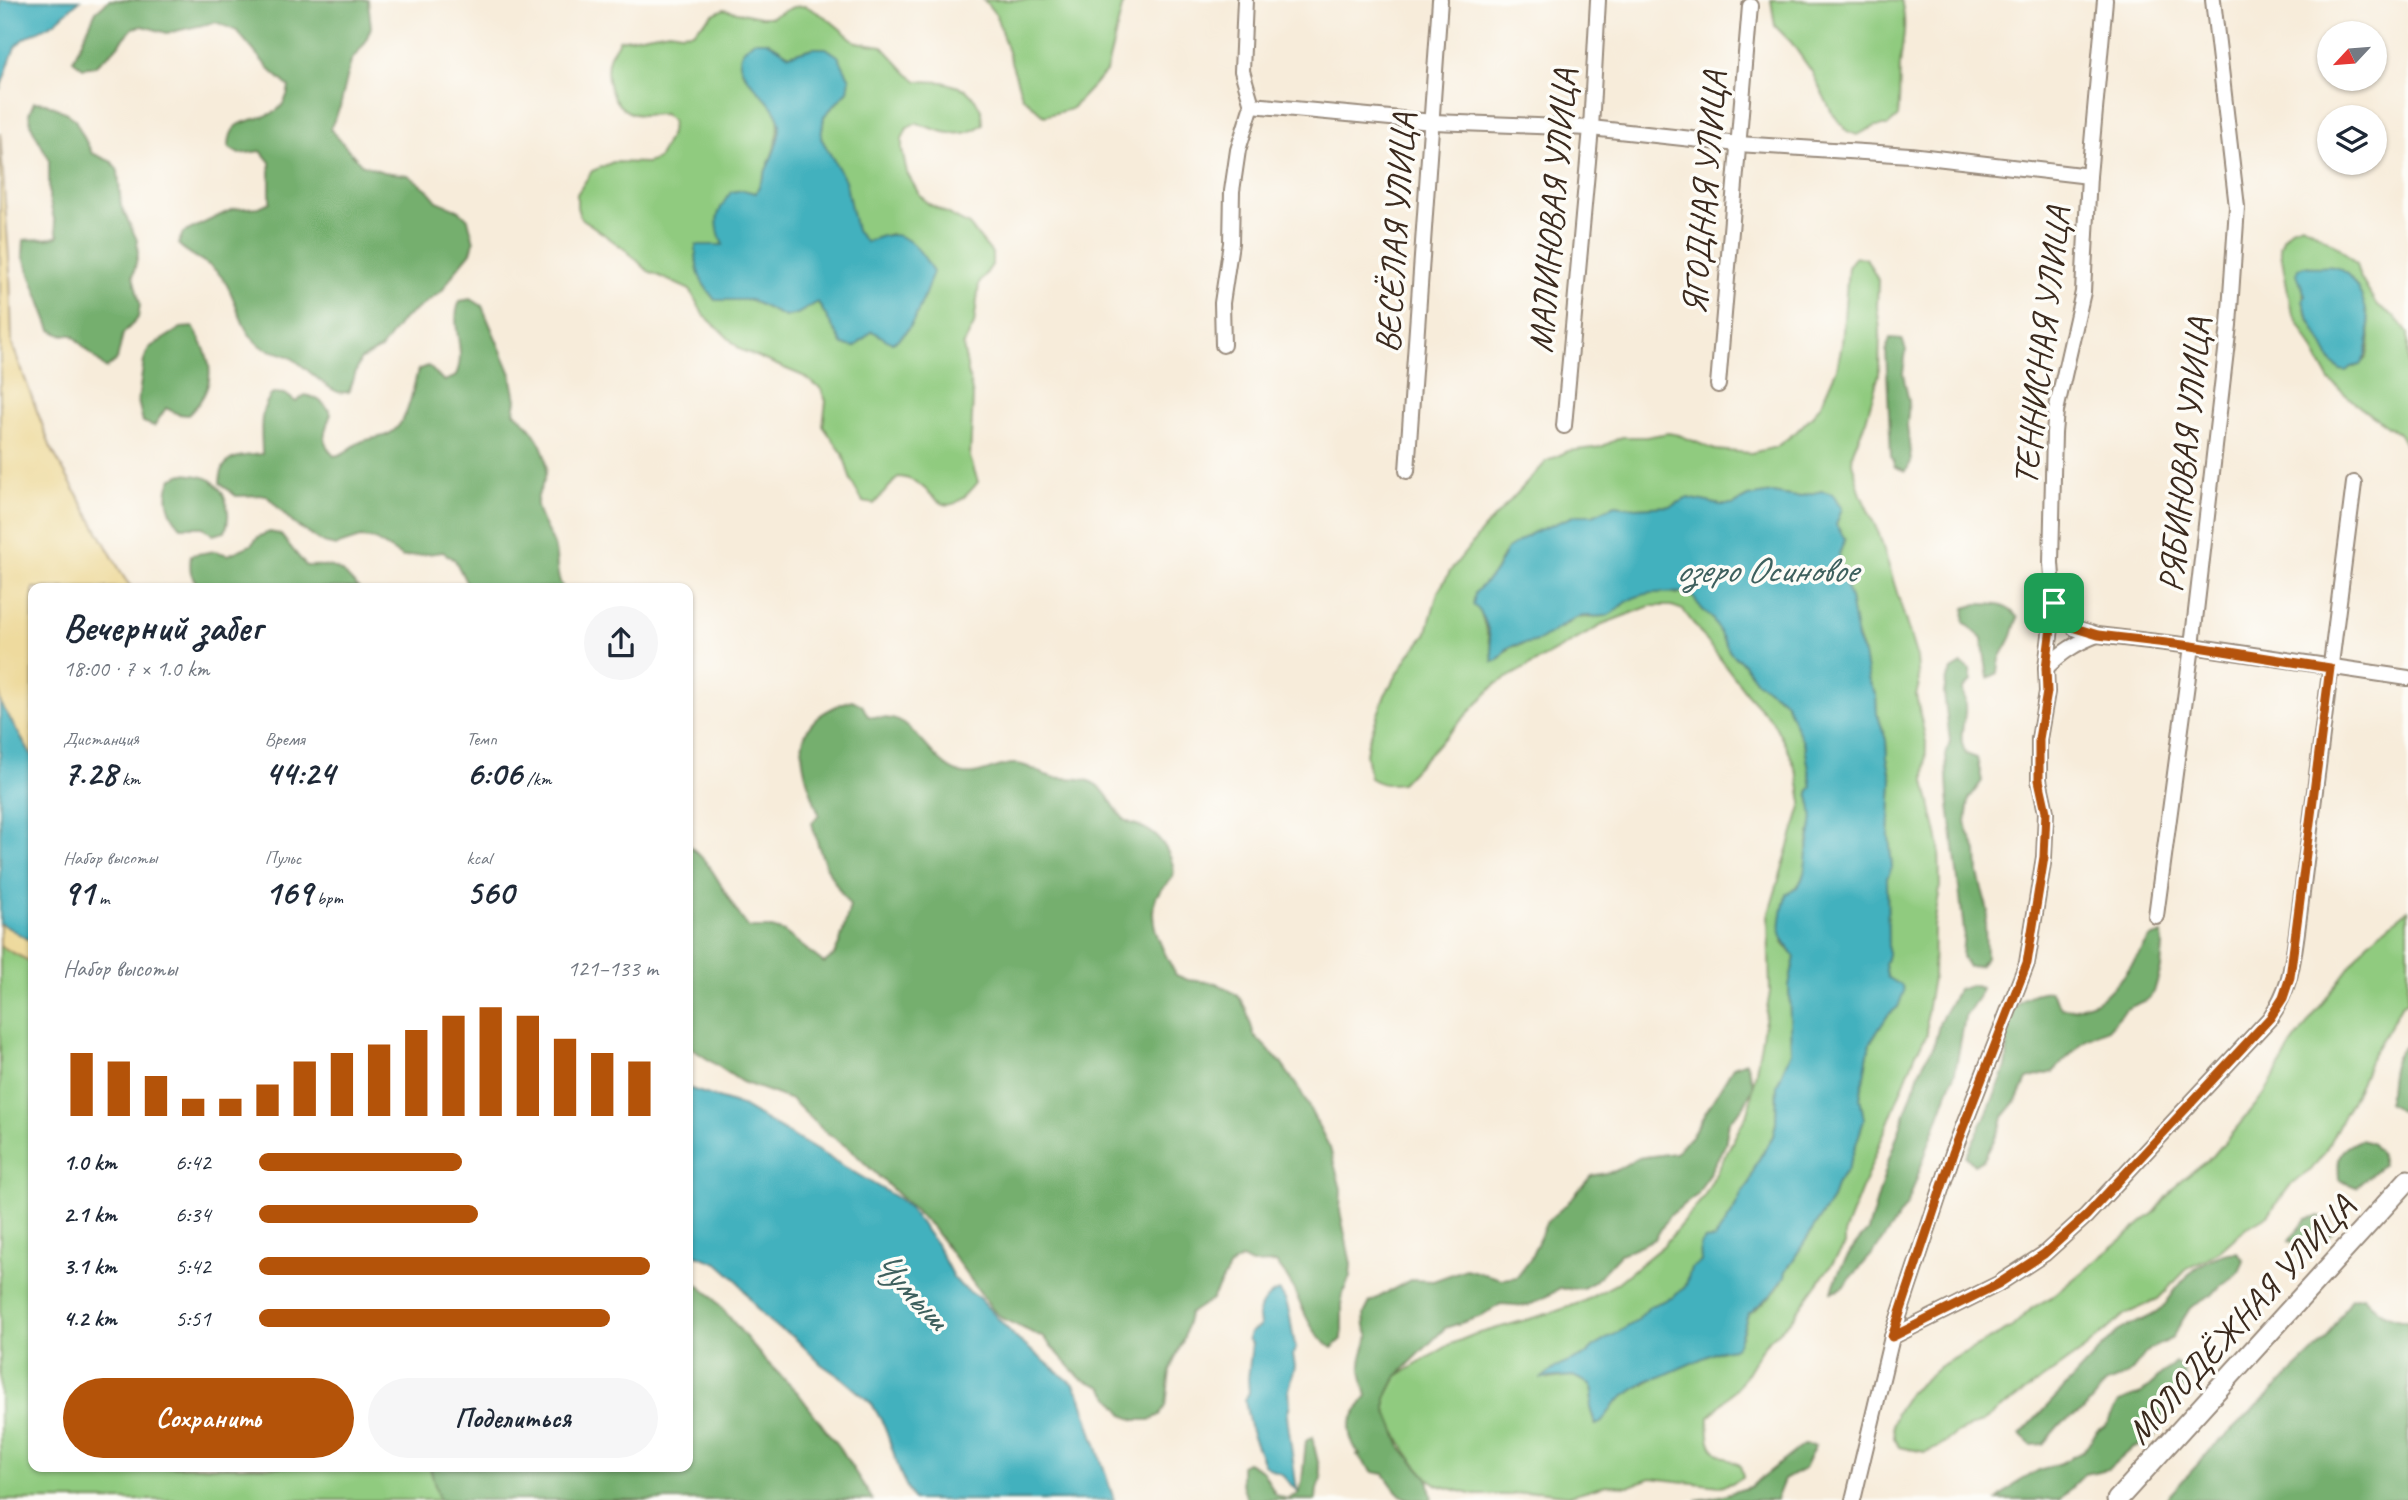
<!DOCTYPE html>
<html lang="ru">
<head>
<meta charset="utf-8">
<style>
	body { margin:0; font-family:Caveat,sans-serif; background:#f6f6f7; color:#1f2937; height:100vh; display:flex; flex-direction:column; font-size:26px; white-space:nowrap }
	* { box-sizing:border-box; margin:0 }
	p { font-size:23px; color:#747a83 }
	.icon { flex:none; width:38px; height:38px; fill:none; stroke:currentColor; stroke-width:2; stroke-linecap:round; stroke-linejoin:round }
	.map { position:relative; flex:1; overflow:hidden }
	.drawer { position:absolute; left:28px; top:583px; width:665px; height:889px; display:flex; flex-direction:column; background:#fff; border-radius:14px; box-shadow:0 2px 5px #0004 }
	.drawer>* { flex:none }
	.needle { width:46px; rotate:244deg }
	.tools { position:absolute; left:2317px; top:21px; display:grid; gap:14px }
	.tools a { display:grid; place-items:center; width:70px; height:70px; border-radius:50%; background:#fff; box-shadow:0 2px 5px #0004; font-size:35px }
	.pin { position:absolute; display:grid; place-items:center; width:60px; height:60px; color:#fff; margin:-30px; border-radius:14px; box-shadow:0 4px 10px #0006 }
	.round { display:grid; place-items:center; flex:none; width:74px; height:74px; border-radius:37px; background:#f6f6f7 }
	.summary { display:flex; align-items:center; justify-content:space-between; height:119px; padding:0 35px }
	h1 { font-size:38px; font-weight:700; line-height:52px }
	.stats { display:grid; grid-template-columns:repeat(3,1fr); gap:10px; height:119px; padding:7px 35px }
	.stats div { display:grid; align-content:center }
	.stats b { font-size:35px; font-weight:700 }
	.stats small { font-size:19px; font-weight:400 }
	.stats p { font-size:19px }
	.chart { height:196px; padding:14px 35px }
	.chart p { display:flex; justify-content:space-between }
	.chart svg { width:100%; height:126px; margin-top:7px; stroke:#b45309; stroke-width:6 }
	.primary-button { display:flex; gap:14px; margin-top:auto; padding:14px 35px }
	.primary-button a { flex:1; height:80px; border-radius:42px; background:#b45309; color:#fff; font-size:28px; font-weight:700; line-height:80px; text-align:center }
	.primary-button a+a { background:#f6f6f7; color:#1f2937 }
	ul { padding:0 35px; list-style:none; font-size:23px }
	li { display:grid; grid-template-columns:112px 84px 1fr; align-items:center; height:52px }
	li i { height:18px; border-radius:9px; background:#b45309 }
	.map>svg:first-child { display:block }
</style>
</head>
<body>
<div class="map">
<svg width="2408" height="1500" viewBox="0 0 2408 1500">
	<rect width="100%" height="100%" fill="#fdfcf7"/>
	<filter id="ink" filterUnits="userSpaceOnUse"><feTurbulence type="fractalNoise" baseFrequency=".0143" numOctaves="2"/><feDisplacementMap in="SourceGraphic" scale="14" xChannelSelector="R" yChannelSelector="G"/><feConvolveMatrix kernelMatrix="1 2 1 2 8 2 1 2 1" color-interpolation-filters="sRGB"/></filter>
	<filter id="wash" filterUnits="userSpaceOnUse"><feTurbulence type="fractalNoise" baseFrequency=".00686" numOctaves="4" result="noise"/><feDisplacementMap in="SourceGraphic" scale="28" xChannelSelector="R" yChannelSelector="G"/><feGaussianBlur stdDeviation="1.57" result="paint"/><feColorMatrix in="noise" values="0 0 0 0 0 0 0 0 0 0 0 0 0 0 0 0 0 1.4 0 .05"/><feComposite in="paint" operator="in"/></filter>
	<g filter="url(#wash)">
		<rect width="100%" height="100%" fill="#f7ecda"/>
		<g fill="#90cb7f" stroke="#667a4e" stroke-width="2" fill-rule="evenodd">
			<path d="M984 0H1124L1106 72 1071 109 1044 116 1022 96 996 15Z"/>
			<path d="M1771 0H1901C1908 27 1902 41 1900 66 1899 83 1900 100 1898 117L1888 126H1876L1857 135 1847 131 1832 113 1812 72 1791 42 1775 26Z"/>
			<path d="M806 6 827 18 856 42 882 46 908 74 918 81 943 82 965 89 975 99 982 112 983 124C963 141 940 132 917 123L907 128 902 139V150L907 173 919 194 927 203 969 225 992 253V265L979 284 974 325 963 346 973 397 970 457 978 482C936 535 938 479 898 477L874 504 863 502 851 481 843 454 823 426 826 401 821 389 803 376 741 350 703 314 690 290 648 271 627 251 580 217 577 207V194L592 171 613 162 647 163 658 159 671 133 672 121 664 114C653 114 641 117 631 113 610 105 603 74 610 55 613 50 617 45 619 40L669 31 681 33 693 32 713 14 724 9 760 17H771L793 7ZM767 41 789 55 813 48 848 91 824 116 821 138 845 181 856 232 865 242 890 234 843 344 818 302 797 314 785 317 750 300H715C698 279 696 272 696 245L724 246 743 190 756 194C764 174 785 134 777 114 772 101 751 82 742 71Z"/>
			<path d="M2302 224 2339 247 2356 264 2359 275 2376 304 2395 317 2408 333V450L2399 434 2361 408 2330 381 2291 309 2280 247 2284 236 2291 228ZM2304 266C2318 270 2332 263 2342 270 2363 284 2375 332 2367 356 2365 361 2360 364 2355 367H2351C2333 349 2309 330 2304 305 2302 298 2305 275 2304 266Z"/>
			<path d="M1855 257 1866 258 1878 280 1877 307 1880 329 1879 374 1866 420 1853 451 1852 462 1861 495 1879 534 1917 658 1919 684 1916 695 1926 742 1925 781 1939 843 1940 888 1934 927 1933 978 1927 1011V1035L1916 1053 1845 1231V1245L1839 1254 1791 1320 1764 1345 1741 1383 1709 1417C1707 1449 1712 1452 1740 1465L1743 1476 1732 1483 1720 1486 1651 1478 1630 1486 1606 1485 1571 1495 1537 1491 1510 1495H1474L1438 1485 1428 1478 1410 1457 1389 1421 1386 1409V1398L1397 1376 1451 1344 1473 1335 1557 1311 1582 1302 1616 1284 1664 1245 1703 1198 1749 1110 1770 992 1768 916 1802 803 1798 777 1790 754 1773 722 1748 695 1683 610 1672 606H1650L1608 622 1496 684 1401 783C1388 785 1381 785 1370 778L1366 754 1368 742 1385 695 1409 655 1426 635 1438 592 1451 570 1483 530 1547 461 1568 451 1601 447 1622 437H1646L1668 433 1679 435 1715 450 1751 453 1776 447 1796 432 1813 415 1821 404 1837 368 1842 344 1848 267ZM1822 491C1837 495 1843 510 1836 525L1845 539 1837 559 1841 577 1850 598 1854 628 1864 655 1868 679 1876 696 1877 713 1886 740 1887 758 1892 781 1889 836 1892 867 1887 878 1888 954 1885 965 1887 977 1902 986 1898 1007 1888 1015 1870 1043 1860 1097 1864 1120 1848 1169 1837 1182 1832 1199 1786 1271C1783 1288 1762 1305 1748 1314L1741 1337 1733 1348C1701 1353 1643 1381 1618 1401 1609 1408 1607 1421 1595 1424L1590 1408 1593 1389 1590 1384 1573 1376 1548 1379 1587 1354 1595 1346 1637 1321 1650 1306 1674 1297 1686 1285 1691 1269 1701 1262 1704 1240 1714 1239 1733 1212 1741 1194 1749 1184 1756 1164 1773 1136 1776 1123 1777 1085 1791 1052 1789 986 1795 957 1783 943 1791 892 1800 883 1807 867V848L1814 816 1808 792 1812 787 1805 746 1785 701 1756 681 1744 664 1730 652 1712 618 1703 610 1689 591 1677 594 1665 590 1654 591 1634 597 1606 616 1576 618 1561 628H1554L1540 640 1511 647 1498 660 1493 662 1492 650 1475 593 1495 572 1503 555 1576 515H1593L1615 505 1636 508 1671 506 1688 498 1721 505H1733L1748 497 1772 493 1797 497Z"/>
			<path d="M2408 910V1001L2402 1005 2369 1061 2360 1084 2324 1153 2311 1170 2292 1183 2268 1215 2246 1228 2220 1251 2186 1270 2158 1299 2124 1315 2086 1348 1981 1423 1957 1433 1937 1448 1925 1452 1899 1447 1894 1438 1893 1425 1896 1413 1909 1393 1940 1366 2011 1328 2032 1308 2053 1296 2155 1212 2181 1180 2213 1156 2264 1095 2291 1046 2367 943Z"/>
			<path d="M0 946 33 963V1466L430 1467 439 1500H0Z"/>
		</g>
		<g fill="#74af6e" stroke="#586c46" stroke-width="2">
			<path d="M109 0H368L371 27 365 43 351 61 340 107 330 129 361 164 383 172 408 175 427 189 437 201 459 210 468 219 474 242 471 252 456 270 442 291 402 320 381 349 360 360 349 392C345 392 342 393 338 392 325 388 304 365 290 357 279 351 265 352 256 342 239 326 237 299 224 280 211 261 191 258 178 244L183 233 233 209 259 207 270 202V162L261 151 239 154 229 148C228 102 282 136 289 87L270 70 237 31 216 22 167 33 143 26 133 28 114 50 95 66 83 68 73 60 96 11Z"/>
			<path d="M34 102 46 103 67 113 75 120 92 153 112 162 118 171 121 206 137 240 138 254 133 276 140 304 138 318 123 334 117 360 106 369 72 335H61L51 330 23 255 24 240C36 238 47 241 58 236L49 198V159L32 128 29 114Z"/>
			<path d="M471 299 482 306 511 374 516 400 514 412C530 424 550 451 546 473 545 484 536 492 537 505 538 518 549 532 554 545 558 559 555 576 563 588H469L455 560 443 552 403 557 373 539 360 538 336 546 323 543 293 523 266 495 236 496 220 483C221 455 239 456 262 454 262 432 257 411 273 393L285 394 296 402 305 395C318 398 325 403 331 414 324 431 320 442 334 456 348 454 350 446 363 441 371 438 381 438 389 434 409 423 412 391 418 370L428 366 444 381 455 377C469 350 448 327 460 301Z"/>
			<path d="M193 327C214 361 218 386 188 415L178 414 166 408 154 426 143 422 138 401 144 360 149 348 181 328Z"/>
			<path d="M1890 338 1902 339 1906 350 1903 374 1909 402 1907 425 1911 462 1906 471 1895 467 1891 456 1886 350Z"/>
			<path d="M183 474C192 475 203 475 211 480 227 492 232 514 225 532L213 535 203 527H181C168 514 163 495 172 478Z"/>
			<path d="M269 532 280 534 306 566C336 565 338 566 358 588H202C190 578 189 570 191 555L215 551 228 555 251 545 258 537Z"/>
			<path d="M1977 604C1994 604 2007 603 2018 618 2014 625 2014 634 2010 640 2002 657 2000 652 1998 673L1988 678 1982 638 1964 622 1965 608Z"/>
			<path d="M1962 664 1970 670 1971 681 1963 689C1964 697 1966 706 1965 713 1963 729 1958 738 1966 754L1977 758 1982 781 1969 799 1966 821 1968 831 1977 851 1978 874 1988 911 1985 923 1986 958 1979 966 1968 967 1962 957 1964 931 1948 796 1946 756 1950 741 1944 693 1946 681 1952 670Z"/>
			<path d="M852 700 862 705 868 716C880 719 893 716 904 724 924 738 936 765 960 773 977 779 999 762 1017 764 1030 765 1039 774 1052 777 1067 780 1084 775 1098 786 1109 794 1114 810 1124 819 1128 823 1134 824 1139 826 1155 832 1164 842 1171 859 1181 885 1161 881 1155 900 1147 924 1165 954 1176 975L1188 980 1216 983 1226 988 1239 997 1246 1009 1254 1035 1281 1063 1301 1092 1330 1148 1341 1189 1340 1211 1351 1264 1350 1276 1342 1297V1339L1332 1348C1302 1329 1300 1287 1276 1263L1252 1264 1241 1259 1231 1265 1212 1299 1189 1314 1184 1338 1170 1370 1166 1406 1160 1415 1150 1420H1136L1125 1416 1102 1387 1080 1378 1044 1338 1003 1319 993 1310 932 1227 851 1150 822 1129 792 1100 742 1082 688 1046V845C717 866 726 902 749 928H772L784 932 824 963 834 955 840 942 850 906C829 875 821 860 812 823L819 814C799 760 784 722 852 700Z"/>
			<path d="M2162 934 2163 947 2161 968 2154 992 2147 1000 2126 1009 2108 1029 2086 1039 2053 1072 2027 1079 2018 1099 2003 1117 2000 1129 1984 1159 1974 1165 1966 1156C1980 1128 1995 1097 2006 1067 2010 1055 2004 1041 2006 1029 2008 1005 2028 992 2050 991L2062 1008 2073 1009 2096 1001 2106 994 2123 977 2150 938Z"/>
			<path d="M1971 985 1981 988 1978 998 1965 1017 1955 1072 1907 1205 1875 1251 1843 1287 1832 1292C1837 1271 1852 1246 1868 1231L1889 1159 1921 1068 1934 1045 1940 1021 1958 989Z"/>
			<path d="M2408 1043V1113L2406 1115 2388 1103C2391 1081 2388 1057 2408 1043Z"/>
			<path d="M1746 1062 1754 1085 1744 1106 1729 1121 1725 1145 1697 1195 1669 1216 1655 1239 1620 1254 1594 1282 1583 1288 1560 1289 1528 1306 1501 1304 1479 1317 1445 1328 1397 1376 1386 1398V1409L1402 1449 1428 1478 1432 1500C1400 1500 1403 1500 1384 1474L1373 1472 1357 1455H1360C1340 1429 1352 1419 1367 1396 1359 1367 1358 1364 1369 1336L1365 1326 1364 1314 1370 1302 1410 1280 1433 1281 1466 1269 1502 1279 1517 1277 1530 1260 1547 1221 1567 1204 1591 1176 1615 1171 1637 1158 1675 1153 1692 1135 1733 1067Z"/>
			<path d="M2360 1140 2372 1143 2379 1152 2382 1165 2356 1187 2339 1180C2338 1157 2336 1150 2360 1140Z"/>
			<path d="M2318 1216 2329 1220 2333 1232C2315 1248 2312 1251 2289 1241L2306 1219Z"/>
			<path d="M2237 1252 2244 1261 2239 1272 2229 1281 2220 1286 2212 1295 2190 1308 2171 1339 2149 1349 2129 1374 2107 1383 2083 1411 2060 1424 2043 1444 2031 1445 2020 1435 2116 1333C2130 1323 2148 1320 2160 1310 2167 1304 2171 1295 2177 1288 2191 1269 2214 1253 2237 1252Z"/>
			<path d="M688 1277 712 1296 763 1358 798 1393 841 1450 873 1500H439L430 1467 688 1466Z"/>
			<path d="M2363 1296C2377 1310 2388 1321 2408 1320V1500H2165L2209 1452 2326 1340 2351 1298Z"/>
			<path d="M2175 1362 2183 1368 2186 1380 2179 1401 2162 1417 2154 1437 2144 1445 2133 1447 2108 1469 2085 1474 2059 1500H1997L2017 1483 2039 1470 2061 1463 2082 1452 2097 1432 2107 1424 2119 1402 2141 1394Z"/>
			<path d="M1312 1437 1322 1479 1317 1489 1316 1500H1247L1241 1480V1465L1247 1462 1262 1470 1276 1495 1287 1499 1298 1494 1302 1481 1306 1441Z"/>
			<path d="M1803 1445 1815 1446 1804 1469 1784 1480 1776 1500H1696L1716 1497 1750 1487Z"/>
		</g>
		<g fill="#eeda9e" stroke="#94825e" stroke-width="2">
			<path d="M0 133 10 272 12 344 51 448 125 579 132 588H33V758L0 702Z"/>
			<path d="M0 923 33 942V963L0 946Z"/>
		</g>
		<g fill="#43b1be" stroke="#3f6e6e" stroke-width="2">
			<path d="M0 0H80L54 23 23 39 15 47 0 89Z"/>
			<path d="M754 41H767L789 55 813 48H826L838 56 850 79 848 91 824 116 821 138 845 180 856 231 866 242C874 239 884 234 893 235 912 236 925 257 933 272 923 297 916 330 892 343L872 331 855 347 843 345 818 302 797 314 785 317 750 300H715C698 279 696 272 696 245H723C713 221 716 212 731 192L743 190 756 193C763 175 780 145 780 126 779 95 711 68 754 41Z"/>
			<path d="M2304 266C2318 269 2332 263 2342 270 2367 287 2378 342 2360 365L2351 367 2346 371 2340 370 2332 363 2309 318 2303 301 2305 295 2297 274 2298 268Z"/>
			<path d="M1822 491 1833 494 1842 509 1836 525 1845 539 1839 554 1838 565 1850 598 1857 639 1864 655 1868 679 1876 696 1877 713 1886 740 1887 758 1892 782 1889 836 1892 867 1887 878 1888 954 1885 965 1887 977 1902 986 1904 991 1898 1007 1888 1015 1870 1043 1860 1097 1864 1120 1848 1169 1837 1182 1832 1199 1786 1271 1785 1276 1771 1295 1748 1314 1738 1344 1733 1348 1721 1350 1660 1377 1648 1380 1615 1403 1602 1422 1596 1425 1590 1408 1593 1390 1590 1384 1573 1376 1542 1378 1555 1368 1587 1354 1595 1346 1637 1321 1650 1306 1674 1297 1686 1285 1691 1268 1701 1262 1700 1245 1704 1240 1714 1239 1733 1212 1741 1194 1749 1184 1756 1164 1773 1136 1776 1123 1777 1085 1791 1052 1789 986 1795 957C1774 932 1780 925 1786 894 1808 886 1804 865 1808 847 1813 821 1815 818 1808 792L1812 787 1805 746 1785 701 1756 681 1744 664 1730 652 1712 618 1703 610 1689 592C1669 595 1656 589 1636 597 1625 601 1618 610 1609 615 1599 619 1586 613 1576 618 1563 624 1552 633 1540 640 1530 645 1518 642 1508 648 1502 653 1501 660 1493 662 1492 645 1488 615 1473 605L1475 593 1495 572 1507 549 1532 533 1576 515H1593L1615 505 1636 508 1671 506 1688 498 1721 505H1733L1748 497 1772 493 1797 497Z"/>
			<path d="M0 702 33 758V942L0 923Z"/>
			<path d="M688 1088 742 1106 899 1199 908 1207 936 1244 953 1277 961 1286 979 1298 1017 1339 1074 1385 1080 1395 1114 1500H913L901 1475 884 1425 872 1404 843 1379 821 1364 794 1337 773 1325 758 1310 737 1280 718 1263 688 1252Z"/>
			<path d="M1279 1291C1292 1304 1290 1330 1296 1348L1293 1355 1295 1366 1289 1390 1290 1404 1287 1416 1297 1491 1281 1474 1273 1471 1264 1464 1251 1432 1245 1401 1249 1392 1248 1379 1252 1343 1248 1339 1250 1333 1260 1326C1260 1322 1258 1317 1259 1313 1260 1304 1271 1293 1279 1291Z"/>
		</g>
	</g>
	<g filter="url(#ink)">
		<g fill="none" stroke-linecap="round" stroke-linejoin="round">
			<g stroke="#998b7c" stroke-width="18">
				<g id="minor">
					<path d="M1252 105 1433 122 1591 128 1738 144 1910 155 2089 176"/>
					<path d="M1223 345 1222 303 1231 243 1232 191 1238 150 1252 105 1242 71 1245 0"/>
					<path d="M1718 385 1750 6"/>
					<path d="M1564 426 1591 128 1598 0"/>
					<path d="M1407 471 1440 0"/>
					<path d="M2054 603 2062 616 2075 628 2097 635 2192 646 2408 678"/>
					<path d="M2046 668C2062 652 2076 643 2097 635"/>
					<path d="M2156 916 2192 646 2229 325 2237 207 2213 0"/>
					<path d="M1892 1337 1998 1284 2044 1254 2086 1216 2270 1018C2290 988 2292 968 2297 932L2354 483"/>
					<path d="M1853 1500 1892 1337 1953 1153 2027 963 2044 857 2046 812 2039 780V739L2047 692 2046 668 2054 603 2051 563 2054 433 2056 411 2083 292 2089 176 2105 0"/>
				</g>
			</g>
			<g stroke="#998b7c" stroke-width="23">
				<path id="tertiary" d="M2117 1500 2408 1180"/>
			</g>
			<use href="#minor" stroke="#fff" stroke-width="14"/>
			<use href="#tertiary" stroke="#fff" stroke-width="19"/>
		</g>
	</g>
	<g fill="none" stroke-linecap="round" stroke-linejoin="round" filter="url(#ink)">
		<g stroke="#fff" stroke-width="14">
			<path id="route" d="M2054 603 2062 616 2075 628 2098 635 2192 646 2330 668 2290 977 2283 998 2270 1018 2086 1216 2044 1254 1998 1284 1892 1337 1953 1153 2027 963 2044 857 2046 812 2039 780V739L2047 692 2046 668Z"/>
		</g>
		<use href="#route" stroke="#b45309" stroke-width="9"/>
	</g>
	<g text-anchor="middle" stroke-width="7" stroke-linejoin="round" paint-order="stroke">
		<g font-size="35" fill="#3b2a1e" stroke="#fdfcf7">
			<text transform="translate(1704 193) rotate(-85)" y="12">ЯГОДНАЯ УЛИЦА</text>
			<text transform="translate(1552 211) rotate(-85)" y="12">МАЛИНОВАЯ УЛИЦА</text>
			<text transform="translate(1395 233) rotate(-86)" y="12">ВЕСЁЛАЯ УЛИЦА</text>
			<text transform="translate(2041 346) rotate(-83)" y="12">ТЕННИСНАЯ УЛИЦА</text>
			<text transform="translate(2184 455) rotate(-84)" y="12">РЯБИНОВАЯ УЛИЦА</text>
			<text transform="translate(2240 1319) rotate(-48)" y="12">МОЛОДЁЖНАЯ УЛИЦА</text>
		</g>
		<g font-size="37" font-style="italic" fill="#3e605e" stroke="#fdfcf7">
			<text x="1766" y="582">озеро Осиновое</text>
			<text transform="translate(912 1289) rotate(46)" y="13">Чумыш</text>
		</g>
	</g>
</svg>
<div class="tools">
<a><svg class="needle" viewBox="-14 -14 28 28"><path d="M0-13l5 13h-10z" fill="#e53935"/><path d="M0 13l5-13h-10z" fill="#747a83"/></svg></a>
<a><svg class="icon" aria-label="layers" viewBox="0 0 24 24"><path d="M12 4l9 5-9 5-9-5zM3 14l9 5 9-5"/></svg></a>
</div>
<div class="pin" style="left:2054px;top:603px;background:#1e9e55"><svg class="icon" aria-label="arrive" viewBox="0 0 24 24"><path d="M6 21V4h12l-3 4 3 4H6"/></svg></div>
<section class="drawer">
<div class="summary"><div><h1>Вечерний забег</h1><p>18:00 · 7 × 1.0 km</p></div><a class="round"><svg class="icon" aria-label="share" viewBox="0 0 24 24"><path d="M12 15V3M7 8l5-5 5 5M5 13v7h14v-7"/></svg></a></div>
<div class="stats">
<div><p>Дистанция</p><b>7.28<small> km</small></b></div>
<div><p>Время</p><b>44:24</b></div>
<div><p>Темп</p><b>6:06<small> /km</small></b></div>
</div>
<div class="stats">
<div><p>Набор высоты</p><b>91<small> m</small></b></div>
<div><p>Пульс</p><b>169<small> bpm</small></b></div>
<div><p>kcal</p><b>560</b></div>
</div>
<div class="chart"><p><span>Набор высоты</span>121–133 m</p>
<svg viewBox="0 0 160 44" preserveAspectRatio="none"><path d="M5 44V22M15 44V25M25 44V30M35 44V38M45 44V38M55 44V33M65 44V25M75 44V22M85 44V19M95 44V14M105 44V9M115 44V6M125 44V9M135 44V17M145 44V22M155 44V25"/></svg>
</div>
<ul>
<li><b>1.0 km</b>6:42<i style="width:51%"></i></li>
<li><b>2.1 km</b>6:34<i style="width:55%"></i></li>
<li><b>3.1 km</b>5:42<i style="width:98%"></i></li>
<li><b>4.2 km</b>5:51<i style="width:88%"></i></li>
</ul>
<div class="primary-button"><a>Сохранить</a><a>Поделиться</a></div>
</section>
</div>
</body>
</html>
